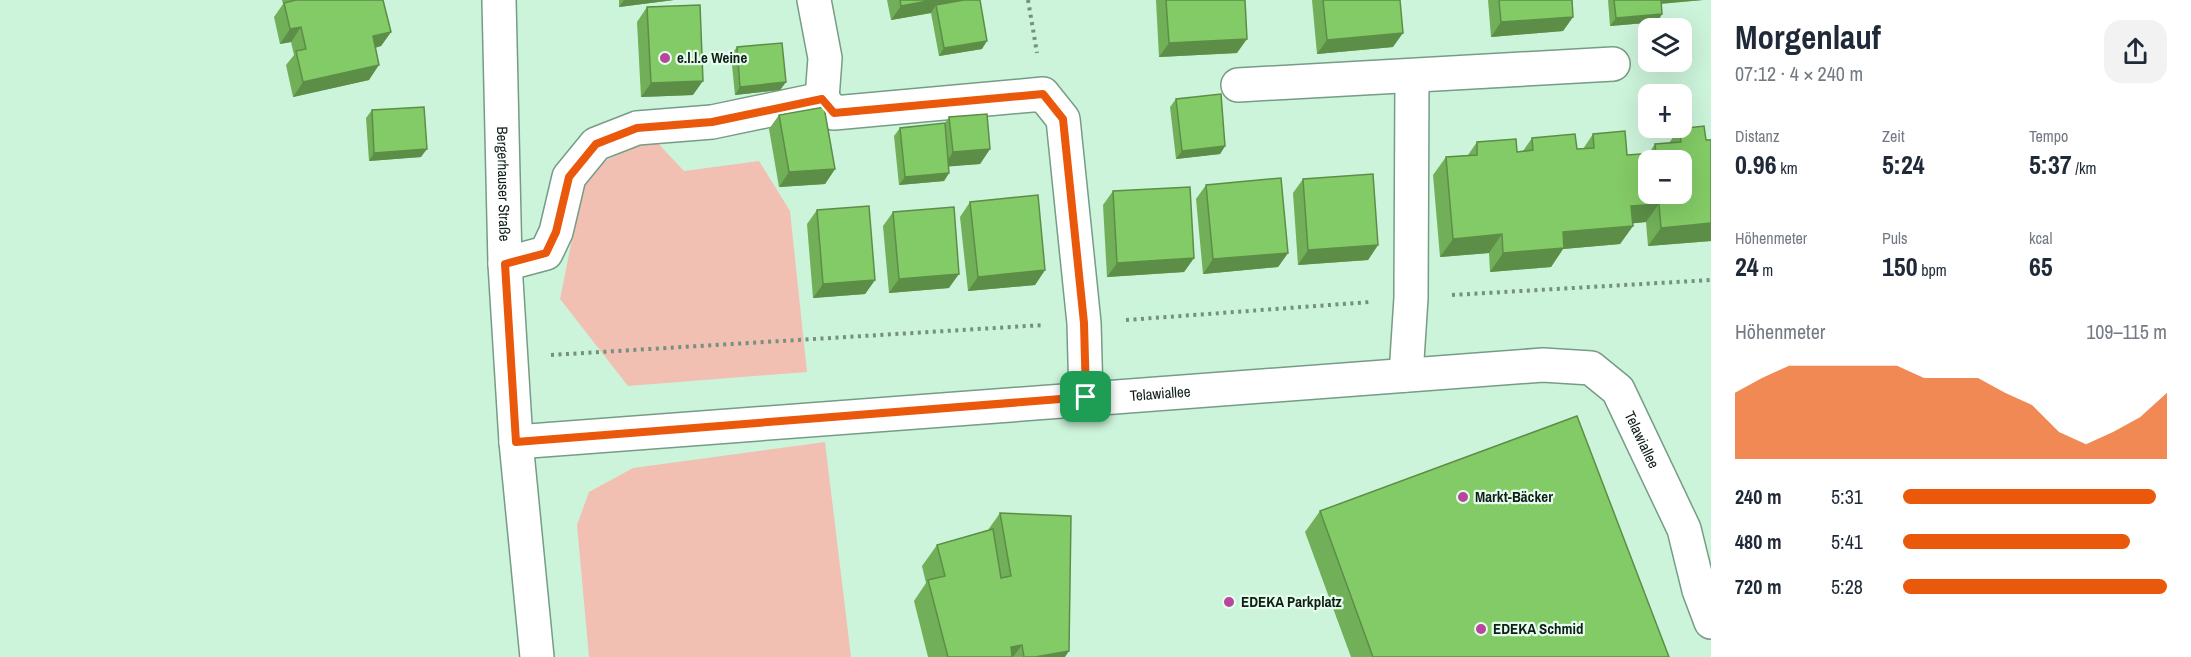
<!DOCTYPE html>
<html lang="de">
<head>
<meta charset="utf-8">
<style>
	body { margin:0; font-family:"Archivo Narrow",sans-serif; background:#f2f2f3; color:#1f2937; height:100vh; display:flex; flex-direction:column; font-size:22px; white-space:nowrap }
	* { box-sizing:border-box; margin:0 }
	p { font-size:20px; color:#747a83 }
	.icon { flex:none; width:33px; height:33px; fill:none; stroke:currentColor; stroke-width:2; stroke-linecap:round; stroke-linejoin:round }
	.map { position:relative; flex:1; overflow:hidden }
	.details { display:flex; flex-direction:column; background:#fff; width:480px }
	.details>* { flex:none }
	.tools { position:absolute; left:1638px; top:18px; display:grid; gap:12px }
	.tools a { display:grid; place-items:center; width:54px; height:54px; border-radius:12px; background:#fff; box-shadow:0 6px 24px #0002; font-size:30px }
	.pin { position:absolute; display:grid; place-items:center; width:51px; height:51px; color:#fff; margin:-26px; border-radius:12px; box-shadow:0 3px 9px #0006 }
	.round { display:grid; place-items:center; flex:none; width:63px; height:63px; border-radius:18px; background:#f2f2f3 }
	.summary { display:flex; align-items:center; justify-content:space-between; height:102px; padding:0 24px }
	h1 { font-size:33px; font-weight:700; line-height:45px }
	.metrics { display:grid; grid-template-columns:repeat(3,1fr); gap:9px; height:102px; padding:6px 24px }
	.metrics div { display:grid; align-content:center }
	.metrics b { font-size:26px; font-weight:700 }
	.metrics small { font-size:16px; font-weight:400 }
	.metrics p { font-size:16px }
	.chart { height:168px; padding:12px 24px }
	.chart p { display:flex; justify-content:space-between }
	.chart svg { width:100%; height:108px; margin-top:6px; fill:#ea580c; opacity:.7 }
	ul { padding:0 24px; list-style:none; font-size:20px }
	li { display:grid; grid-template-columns:96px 72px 1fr; align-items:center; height:45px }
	li i { height:15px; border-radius:8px; background:#ea580c }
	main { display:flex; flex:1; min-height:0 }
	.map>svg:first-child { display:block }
</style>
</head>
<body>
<main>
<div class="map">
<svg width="1711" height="657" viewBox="0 0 1711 657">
	<rect width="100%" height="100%" fill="#ccf4da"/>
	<g fill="#f1c0b2">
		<path d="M653 138 684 171 759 161 790 211 807 372 628 386 560 299 586 170Z"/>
		<path d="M825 442 851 657H589L577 525 589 492 633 468Z"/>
	</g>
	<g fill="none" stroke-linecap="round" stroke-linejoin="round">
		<g stroke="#769c85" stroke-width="36">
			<g id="minor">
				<path id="s1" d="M499 0 505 264 516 442 537 657"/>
				<path d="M814 0 825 58 822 99"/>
				<path d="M1238 85 1613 64"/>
				<path d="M822 99 834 113 1043 94 1063 119 1084 323 1086 397"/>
				<path d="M505 264 546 253 556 232 569 177 596 144 637 128 712 122 822 99"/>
				<path d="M1406 375 1411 298 1412 76"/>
				<path id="s2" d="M516 442 1543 365 1591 368 1618 390 1684 529 1699 590 1711 622"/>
			</g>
		</g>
		<g stroke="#74917f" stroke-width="4" stroke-dasharray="3 4.5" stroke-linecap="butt">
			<path d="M1028 0 1037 53"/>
			<path d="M1452 295 1711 280"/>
			<path d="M1126 320 1370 302"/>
			<path d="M551 355 1044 325"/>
		</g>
		<use href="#minor" stroke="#fff" stroke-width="33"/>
	</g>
	<g fill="#71af58">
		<path d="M282 0H383L391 32 381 46 375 48 369 80 293 97 286 65 294 55 291 42 280 44 274 17 283 4Z"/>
		<path d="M619 0H674L619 7Z"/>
		<path d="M887 0H980L982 49 939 56 931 13 891 20Z"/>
		<path d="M1156 0H1245L1237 53 1159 57Z"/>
		<path d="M1312 0H1400L1393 47 1317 54Z"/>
		<path d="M1488 0H1572L1573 17 1563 31 1491 37Z"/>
		<path d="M1608 0H1703L1661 4 1662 14 1657 22 1610 26Z"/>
		<path d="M647 7 693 95 641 97 637 22Z"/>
		<path d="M737 47 786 82 780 90 735 95 731 55Z"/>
		<path d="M1176 99 1225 146 1220 154 1176 159 1170 107Z"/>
		<path d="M372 110 421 157 369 161 366 118Z"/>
		<path d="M779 115 835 169 825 184 779 187 769 129Z"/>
		<path d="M949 117 990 149 980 164 949 166V173L944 181 899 185 894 136 900 128 945 123Z"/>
		<path d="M1679 129 1706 140 1711 139V241L1648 246 1646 222 1633 223V226L1620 244 1563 249 1551 267 1490 272 1489 253 1440 257 1433 175 1446 157 1468 155 1477 142 1517 152 1523 151 1532 138 1577 149H1583L1593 134 1627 155 1649 153 1655 144 1669 143Z"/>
		<path d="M1303 179 1378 245 1368 260 1298 265 1293 193Z"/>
		<path d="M1206 185 1288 253 1278 267 1203 274 1196 199Z"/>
		<path d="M1113 191 1194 258 1184 272 1107 277 1103 205Z"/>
		<path d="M970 202 1045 270 1035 285 968 291 960 217Z"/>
		<path d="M817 210 875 280 865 294 813 298 807 224Z"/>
		<path d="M893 212 949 288 889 293 883 226Z"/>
		<path d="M1320 511 1669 657H1351L1305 532Z"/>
		<path d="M1000 513 1065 657H928L914 601 926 583 922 566 937 545 988 530Z"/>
	</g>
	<g fill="#5c8e47">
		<path d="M624 0H674L619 7Z"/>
		<path d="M933 0H978L936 5 931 13 891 20 901 6Z"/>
		<path d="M1658 0H1703L1655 4Z"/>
		<path d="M1662 14 1657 22 1610 26 1616 18Z"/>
		<path d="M1573 17 1563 31 1491 37 1501 22Z"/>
		<path d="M301 27 291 42 280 44 290 29Z"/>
		<path d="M391 32 381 46 363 51 373 36Z"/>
		<path d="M1403 33 1393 47 1317 54 1327 40Z"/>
		<path d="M1247 39 1237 53 1159 57 1169 43Z"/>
		<path d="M987 41 982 49 939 56 944 48Z"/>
		<path d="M379 65 369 80 293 97 303 82Z"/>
		<path d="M703 81 693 95 641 97 651 83Z"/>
		<path d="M786 82 780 90 735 95 740 87Z"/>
		<path d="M1225 146 1220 154 1176 159 1182 151Z"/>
		<path d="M427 149 421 157 369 161 374 153Z"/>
		<path d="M990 149 980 164 943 167 953 152Z"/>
		<path d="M835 169 825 184 779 187 789 172Z"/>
		<path d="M949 173 944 181 899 185 905 177Z"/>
		<path d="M1659 204 1646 222 1618 225 1631 206Z"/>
		<path d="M1711 223V241L1648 246 1661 228Z"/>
		<path d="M1633 226 1620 244 1563 249 1551 267 1490 272 1503 253 1563 232Z"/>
		<path d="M1502 234 1489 253 1440 257 1453 239Z"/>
		<path d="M1378 245 1368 260 1298 265 1308 250Z"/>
		<path d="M1288 253 1278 267 1203 274 1213 259Z"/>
		<path d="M1194 258 1184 272 1107 277 1117 263Z"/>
		<path d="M1045 270 1035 285 968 291 978 277Z"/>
		<path d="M959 274 949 288 889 293 899 279Z"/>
		<path d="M875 280 865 294 813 298 823 284Z"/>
		<path d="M1022 645 1013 657H1004L1011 647Z"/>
		<path d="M1069 651 1065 657H1035Z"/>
	</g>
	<g fill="#83cb66" stroke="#5c8e47" stroke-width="1.5" fill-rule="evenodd">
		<path d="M296 0H383L391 32 373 36 379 65 303 82 296 51 306 49 301 27 290 29 284 3Z"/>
		<path d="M900 0H933L901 6Z"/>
		<path d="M964 0H980L987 41 944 48 936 5Z"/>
		<path d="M1166 0H1245L1247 39 1169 43Z"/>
		<path d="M1323 0H1400L1403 33 1327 40Z"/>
		<path d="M1499 0H1572L1573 17 1501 22Z"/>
		<path d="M1614 0H1661L1662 14 1616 18Z"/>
		<path d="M700 5 703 81 651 83 647 7Z"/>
		<path d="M782 43 786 82 740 87 737 47Z"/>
		<path d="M1221 94 1225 146 1182 151 1176 99Z"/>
		<path d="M424 107 427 149 374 153 372 110Z"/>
		<path d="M824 107 835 169 789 172 779 115Z"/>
		<path d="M987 114 990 149 953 152 949 117Z"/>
		<path d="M945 123 949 173 905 177 900 128Z"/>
		<path d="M1704 126 1706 140H1711V223L1661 228 1659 204 1631 206 1633 226 1563 232 1564 248 1503 253 1502 234 1453 239 1446 157 1477 155V142L1516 139 1517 152 1533 150 1532 138 1575 134 1577 149 1594 148 1593 134 1625 131 1627 155 1656 153 1655 144 1681 142 1679 129ZM1648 160H1682V194H1648Z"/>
		<path d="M1373 174 1378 245 1308 250 1303 179Z"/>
		<path d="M1281 178 1288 253 1213 259 1206 185Z"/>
		<path d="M1190 187 1194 258 1117 263 1113 191Z"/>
		<path d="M1038 195 1045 270 978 277 970 202Z"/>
		<path d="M869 206 875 280 823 284 817 210Z"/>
		<path d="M954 207 959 274 899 279 893 212Z"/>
		<path d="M1577 416 1669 657H1373L1320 511Z"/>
		<path d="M1000 513 1071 516 1069 651 1035 657H1024L1022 645 1011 647 1012 657H948L928 580 945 576 937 545 993 529 1001 578 1011 576Z"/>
	</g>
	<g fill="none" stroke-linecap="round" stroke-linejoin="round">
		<g stroke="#fff" stroke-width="12">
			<path id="route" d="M1043 94 1063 119 1084 323 1086 397 516 442 505 264 546 253 556 232 569 177 596 144 637 128 712 122 822 99 834 113Z"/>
		</g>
		<use href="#route" stroke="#ea580c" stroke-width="8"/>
	</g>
	<g fill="#b8459e" stroke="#e5fded" stroke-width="2">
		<circle cx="665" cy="58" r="6"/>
		<circle cx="1463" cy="497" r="6"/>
		<circle cx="1229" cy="602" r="6"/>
		<circle cx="1481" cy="629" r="6"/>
	</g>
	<g text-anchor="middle" stroke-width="4.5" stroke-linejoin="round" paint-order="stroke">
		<g font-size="15" font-weight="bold" fill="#101f16" stroke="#e5fded" text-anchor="start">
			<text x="677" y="63">e.l.l.e Weine</text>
			<text x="1475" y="502">Markt-Bäcker</text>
			<text x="1241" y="607">EDEKA Parkplatz</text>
			<text x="1493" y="634">EDEKA Schmid</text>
		</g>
		<g font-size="15" fill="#101f16" stroke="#e5fded">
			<text dy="5" stroke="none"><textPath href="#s1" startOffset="184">Bergerhauser Straße</textPath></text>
			<text dy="5" stroke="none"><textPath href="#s2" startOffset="646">Telawiallee</textPath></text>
			<text dy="5" stroke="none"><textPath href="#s2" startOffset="1168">Telawiallee</textPath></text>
		</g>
	</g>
</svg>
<div class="tools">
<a><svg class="icon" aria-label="layers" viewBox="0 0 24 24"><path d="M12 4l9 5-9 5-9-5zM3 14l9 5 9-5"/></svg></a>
<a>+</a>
<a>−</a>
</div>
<div class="pin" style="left:1086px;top:397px;background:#1e9e55"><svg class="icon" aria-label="arrive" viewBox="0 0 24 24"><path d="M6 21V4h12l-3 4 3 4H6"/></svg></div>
</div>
<section class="details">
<div class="summary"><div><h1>Morgenlauf</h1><p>07:12 · 4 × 240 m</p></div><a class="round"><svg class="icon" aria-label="share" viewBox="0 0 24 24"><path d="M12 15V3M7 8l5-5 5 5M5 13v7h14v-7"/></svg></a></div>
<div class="metrics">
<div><p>Distanz</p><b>0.96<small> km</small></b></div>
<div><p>Zeit</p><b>5:24</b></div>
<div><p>Tempo</p><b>5:37<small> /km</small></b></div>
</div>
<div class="metrics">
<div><p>Höhenmeter</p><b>24<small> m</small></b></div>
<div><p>Puls</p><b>150<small> bpm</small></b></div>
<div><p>kcal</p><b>65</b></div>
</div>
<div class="chart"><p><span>Höhenmeter</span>109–115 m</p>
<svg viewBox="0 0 160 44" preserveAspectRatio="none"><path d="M0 44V17L10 11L20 6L30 6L40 6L50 6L60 6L70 11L80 11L90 11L100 17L110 22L120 33L130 38L140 33L150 27L160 17V44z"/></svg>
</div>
<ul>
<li><b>240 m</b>5:31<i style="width:96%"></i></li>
<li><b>480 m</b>5:41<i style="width:86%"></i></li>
<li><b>720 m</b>5:28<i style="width:100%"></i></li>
</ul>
</section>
</main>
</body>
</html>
